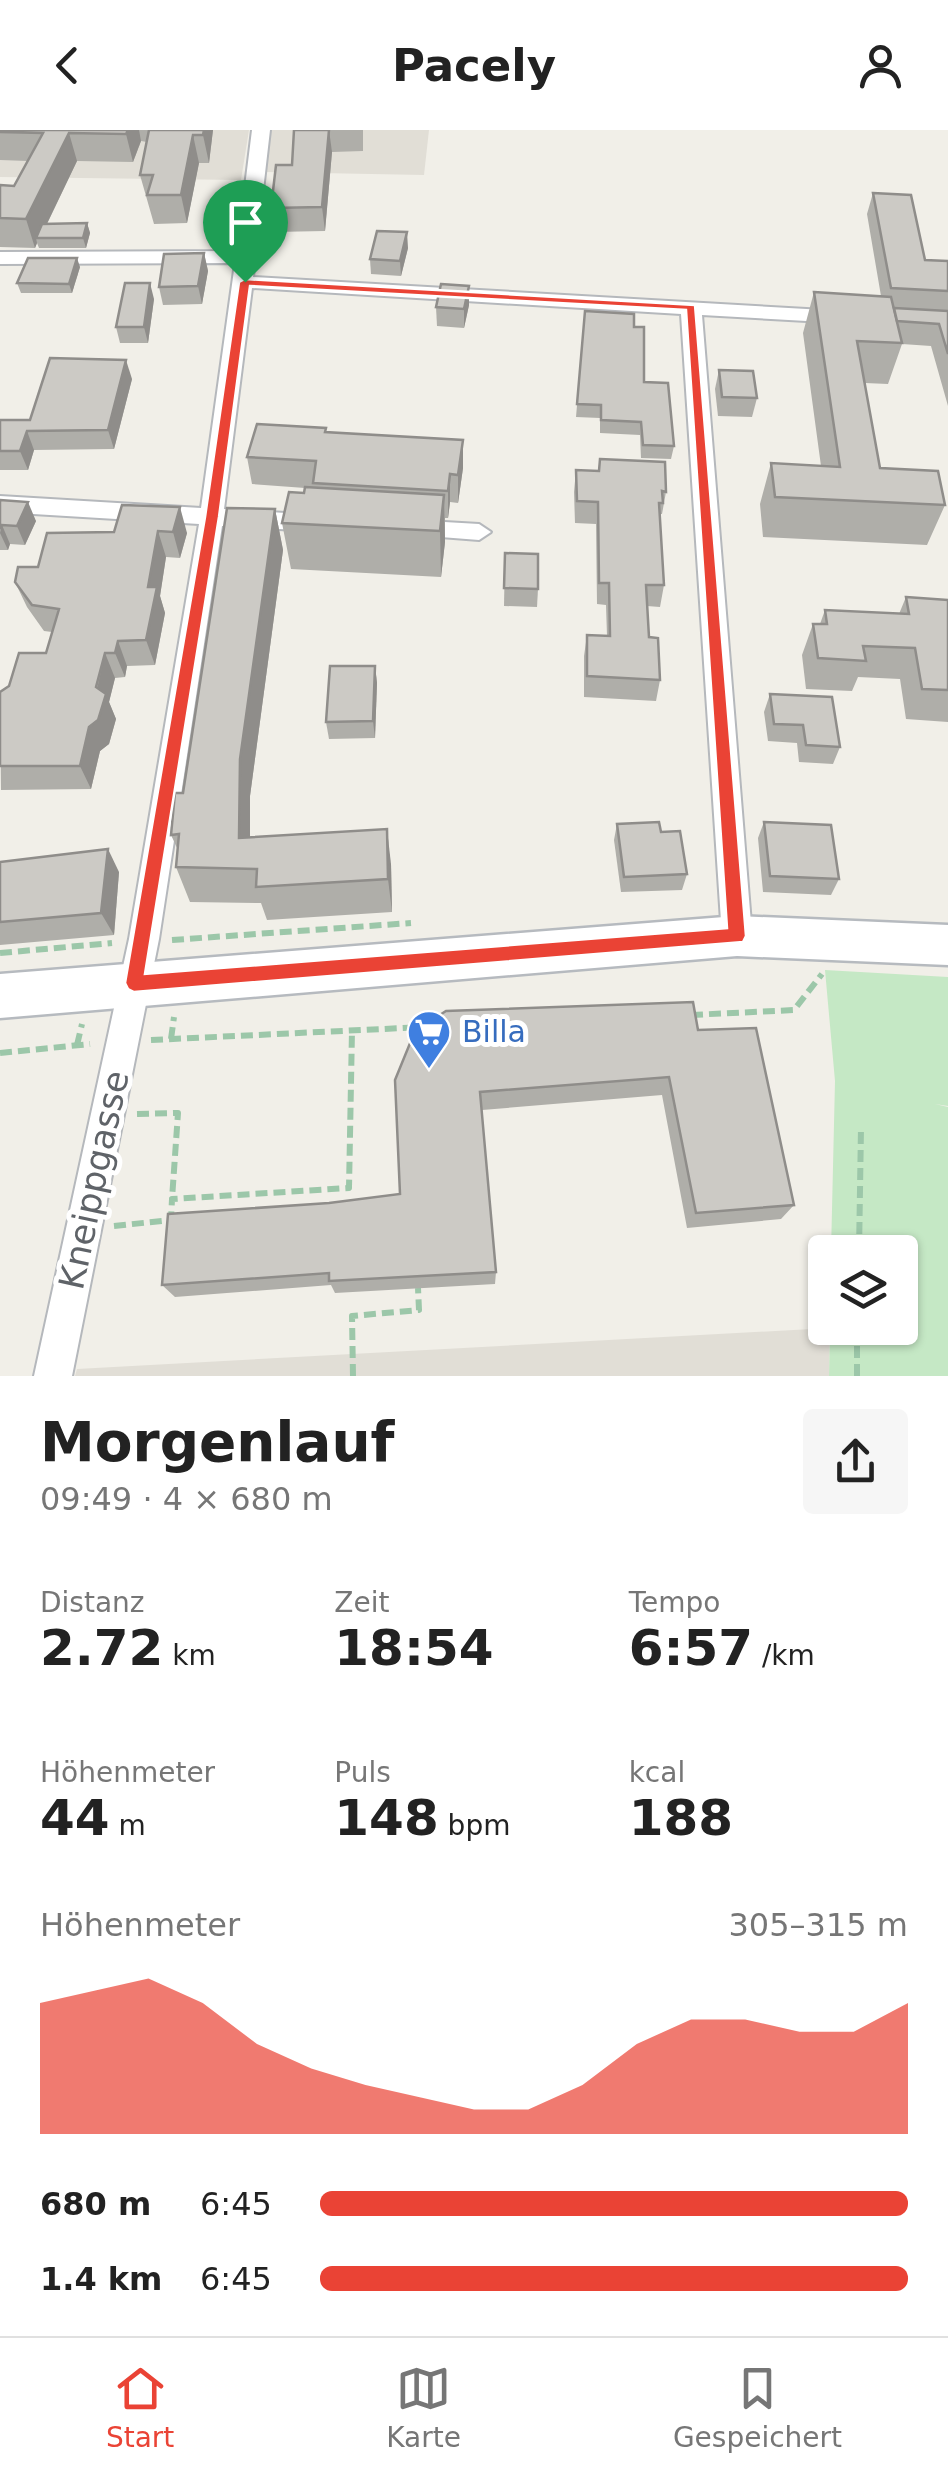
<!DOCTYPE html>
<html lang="de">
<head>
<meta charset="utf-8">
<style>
	body { margin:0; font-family:"DejaVu Sans",sans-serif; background:#f6f6f6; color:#222; height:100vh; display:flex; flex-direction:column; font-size:38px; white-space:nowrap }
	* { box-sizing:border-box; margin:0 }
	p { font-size:32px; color:#767676 }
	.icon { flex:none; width:55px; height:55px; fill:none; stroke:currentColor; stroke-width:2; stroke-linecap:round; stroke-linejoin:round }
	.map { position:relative; height:1246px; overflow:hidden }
	.details { display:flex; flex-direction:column; background:#fff; flex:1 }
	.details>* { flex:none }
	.buttons { position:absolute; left:808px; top:1105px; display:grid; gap:20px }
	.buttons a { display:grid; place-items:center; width:110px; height:110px; border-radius:10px; background:#fff; box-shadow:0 2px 8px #0004; font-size:50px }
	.pin { position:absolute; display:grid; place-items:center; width:85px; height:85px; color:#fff; margin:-102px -42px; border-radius:50% 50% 50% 0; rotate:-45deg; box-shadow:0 0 10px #0007 }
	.pin .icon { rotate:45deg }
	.round { display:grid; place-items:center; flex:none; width:105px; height:105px; border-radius:10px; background:#f6f6f6 }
	.headline { display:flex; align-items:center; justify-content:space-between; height:170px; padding:0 40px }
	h1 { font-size:55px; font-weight:800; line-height:75px }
	.stats { display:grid; grid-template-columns:repeat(3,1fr); gap:15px; height:170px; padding:10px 40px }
	.stats div { display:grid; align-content:center }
	.stats b { font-size:50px; font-weight:800 }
	.stats small { font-size:28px; font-weight:400 }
	.stats p { font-size:28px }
	.chart { height:280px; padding:20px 40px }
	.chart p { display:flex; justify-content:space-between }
	.chart svg { width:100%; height:180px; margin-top:10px; fill:#ea4335; opacity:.7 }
	ul { padding:0 40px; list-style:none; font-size:32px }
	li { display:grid; grid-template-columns:160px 120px 1fr; align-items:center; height:75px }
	li i { height:25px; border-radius:12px; background:#ea4335 }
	header { display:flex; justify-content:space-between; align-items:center; height:130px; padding:0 40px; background:#fff; font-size:45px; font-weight:800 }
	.menu { display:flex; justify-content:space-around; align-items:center; height:140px; border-top:2px solid #e0e0e0; background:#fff; font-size:28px; color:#767676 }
	.menu a { display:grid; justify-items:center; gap:5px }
	.menu .active { color:#ea4335 }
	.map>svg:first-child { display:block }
</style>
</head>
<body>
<header><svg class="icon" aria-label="back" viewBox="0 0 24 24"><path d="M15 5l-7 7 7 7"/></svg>Pacely<svg class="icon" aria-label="person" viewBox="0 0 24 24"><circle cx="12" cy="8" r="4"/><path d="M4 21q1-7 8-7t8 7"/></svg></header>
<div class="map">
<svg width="948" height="1246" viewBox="0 0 948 1246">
	<rect width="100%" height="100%" fill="#f1efe8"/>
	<g fill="#e1ded6">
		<path d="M0 0H249L241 50 0 47Z"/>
		<path d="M271 0H429L424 45 266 42Z"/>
		<path d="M830 1198 829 1246H75L77 1239Z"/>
	</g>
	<path fill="#c5e8c5" d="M825 840 948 847V976L935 974 948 977V1246H829L830 1198H900V1122H831L835 951Z"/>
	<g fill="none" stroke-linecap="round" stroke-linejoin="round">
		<g stroke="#b5b8bc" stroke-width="4">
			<g id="street">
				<path d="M252 0H270L253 147 842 181 852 187 842 193 702 185 752 806 748 816 737 820 726 816 722 806 681 184 252 158 224 379 317 385 329 393 317 401 222 396 159 809 72 1246H34L129 809 199 394 0 382V366L201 378 235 133 0 134V122L237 121Z"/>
				<path d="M410 390 479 394 491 402 479 410 402 404 398 398 402 392Z"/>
			</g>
		</g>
		<g stroke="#b6babf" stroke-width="5">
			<path id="secondary" d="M737 786 948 795V835L737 826 0 888V844Z"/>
		</g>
		<g stroke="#9cc7a9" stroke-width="6" stroke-dasharray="12 6" stroke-linecap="butt">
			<path d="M172 810 411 793"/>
			<path d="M0 823 112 813"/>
			<path d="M691 885 794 880 822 844"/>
			<path d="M171 909 174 887"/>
			<path d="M151 910 425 897"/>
			<path d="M77 915 82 894"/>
			<path d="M0 923 90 914"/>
			<path d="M137 984 178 983 172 1069"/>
			<path d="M114 1096 171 1090 172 1069 349 1058 352 900"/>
			<path d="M859 1122 861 998"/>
			<path d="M857 1198V1246"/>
			<path d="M353 1246 352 1186 419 1180 418 1158"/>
		</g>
		<use href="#street" fill="#fff" fill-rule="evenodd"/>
		<use href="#secondary" fill="#fff" fill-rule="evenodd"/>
	</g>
	<g fill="#afaea9">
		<path d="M0 0H213L209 33H199L187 93 154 94 140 45 147 12 141 11 133 32 77 31 47 94 87 93 90 103 86 118H39L37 113 35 118 0 117V55L14 56 28 31 0 30Z"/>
		<path d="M294 0H363V21L332 22 325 101 274 102 271 78 292 35Z"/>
		<path d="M873 63 925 130 948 131V276L931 216 902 214 888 254 865 253 880 338 945 375 927 415 763 407 760 374 771 333 821 336 803 203 814 162 881 166 867 84Z"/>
		<path d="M408 118 401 146 371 144 370 129Z"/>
		<path d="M204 123 208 141 202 174 163 175 159 157Z"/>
		<path d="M80 137 72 163H21L17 153Z"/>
		<path d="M154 169 148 213H120L116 197Z"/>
		<path d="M469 175 464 198 437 196 436 177Z"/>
		<path d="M585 181 634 197 644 252 674 316 671 329 641 328 640 305 600 303V288L576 287Z"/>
		<path d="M719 240 757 268 752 287 718 286 715 259Z"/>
		<path d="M132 249 114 319 34 320 28 340H0V290H30Z"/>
		<path d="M326 298V302L463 338 458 373 450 372 448 388H445V412L441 447 291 439 282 393 304 363 305 358 252 354 247 327Z"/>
		<path d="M600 329 666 362 662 384H661L660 390 664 455 660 477 647 476 649 507 660 550 656 571 584 567V526L587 505 607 506 606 475 597 474 596 394 575 393 574 362 576 340 598 341Z"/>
		<path d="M0 370 36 391 25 415 10 414 8 420H0Z"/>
		<path d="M122 375 187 403 180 428 166 427 160 466 165 483 155 535 127 536 125 547 115 548 109 572 116 589 109 614 100 621 91 659 1 660 0 562 9 556 46 523 52 502 44 501 27 477 15 452 38 437 114 402Z"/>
		<path d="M275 379 283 420 250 666V707L391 734 392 782 267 790 261 773 190 772 176 737 178 720 171 705 183 663Z"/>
		<path d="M505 423 538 459 537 477 504 476Z"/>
		<path d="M906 467 948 470V592L906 589 900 549 858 547 852 561 806 559 802 525 813 494H820L825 480 899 484Z"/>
		<path d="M375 536 377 553 375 608 329 609 326 592Z"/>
		<path d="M770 564 840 617 833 634 799 632 797 613 768 611 764 582Z"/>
		<path d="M764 692 839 749 831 765 763 762 758 708Z"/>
		<path d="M617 694 661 702 687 744 682 760 621 762 614 710Z"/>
		<path d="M0 732 119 742 114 805 0 815Z"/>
		<path d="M698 900 794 1075 781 1089 687 1098 662 965 482 980 496 1142 495 1154 335 1163 331 1155 175 1167 162 1155 329 1073 400 1064 415 901Z"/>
	</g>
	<g fill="#8f8d8a">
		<path d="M128 0H139L141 11 133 32 126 4Z"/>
		<path d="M204 0H213L209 33 203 5Z"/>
		<path d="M329 0 332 22 325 101 322 77Z"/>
		<path d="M69 3 77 31 40 108H36L37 113 35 118 26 89Z"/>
		<path d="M193 5 199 33 187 93 181 65Z"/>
		<path d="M87 93 90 103 86 118 83 108Z"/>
		<path d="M407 102 408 118 401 146 400 131Z"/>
		<path d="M204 123 208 141 202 174 198 156Z"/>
		<path d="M77 128 80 137 72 163 69 154Z"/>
		<path d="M150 153 154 169 148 213 144 197Z"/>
		<path d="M469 156V175L464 198V179Z"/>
		<path d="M126 230 132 249 114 319 108 300Z"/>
		<path d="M27 301 34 320 28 340 20 321Z"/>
		<path d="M463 310V338L458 373V345Z"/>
		<path d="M450 344V372L448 388V361Z"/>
		<path d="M444 365 445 412 441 447 440 401Z"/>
		<path d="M28 372 36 391 25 415 17 396Z"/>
		<path d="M180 377 187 403 180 428 173 402Z"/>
		<path d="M275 379 283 420 250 666V739L239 708 240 629Z"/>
		<path d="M2 395 10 414 8 420 0 403Z"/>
		<path d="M158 401 166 427 160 466 165 483 155 535 146 510 148 457Z"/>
		<path d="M118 511 127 536 125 547 115 523Z"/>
		<path d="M105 523 115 548 109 572 116 589 109 614 100 621 91 659 80 636Z"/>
		<path d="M375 536 377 553 375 608 373 591Z"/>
		<path d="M387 699 391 734 392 782 388 749Z"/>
		<path d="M108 719 119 742 114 805 101 783Z"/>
	</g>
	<g fill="#cccac5" stroke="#8f8d8a" stroke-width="2.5">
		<path d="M0 0H128L126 4 69 3 26 89 0 88V55L14 56 43 3 0 2Z"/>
		<path d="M149 0H204L203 5H193L181 65H147L153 45H140Z"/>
		<path d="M294 0H329L322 77 271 78 276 35H292Z"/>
		<path d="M873 63 911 65 925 130 948 131V161L891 158Z"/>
		<path d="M87 93 83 108H36L42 94Z"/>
		<path d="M377 101 407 102 400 131 370 129Z"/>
		<path d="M204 123 198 156 159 157 164 124Z"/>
		<path d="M28 128H77L69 154 17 153Z"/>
		<path d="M125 153H150L144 197H116Z"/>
		<path d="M441 154 469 156 464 179 436 177Z"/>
		<path d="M814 162 891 167 902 213 857 211 880 338 938 341 945 375 775 367 771 333 840 337Z"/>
		<path d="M894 178 948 181V224L939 194 897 191Z"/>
		<path d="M585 181 634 184V197H644V252L668 253 674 316 643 315 641 292 601 290V275L577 274Z"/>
		<path d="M50 228 126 230 108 300 27 301 20 321H0V290H30Z"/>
		<path d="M719 240 753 241 757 268 722 267Z"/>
		<path d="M257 294 326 298 325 302 463 310 458 345 450 344 448 361 313 353 316 331 247 327Z"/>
		<path d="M600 329 665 332 666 362 662 361 663 373H659L664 455H646L649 507 658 508 660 550 587 546V505L610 506 609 453H599L598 372 577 371 576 340 599 341Z"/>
		<path d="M305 357 444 365 440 401 282 393 289 362 304 363Z"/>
		<path d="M0 370 28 372 17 396 2 395 0 399Z"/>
		<path d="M122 375 180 377 173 402 158 401 148 457H157L146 510 118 511 115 523H105L96 557 106 564 98 590 89 597 80 636H0V562L9 556 19 523H46L59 479 32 475 15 452 18 437H38L47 403 114 402Z"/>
		<path d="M227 378 275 379 240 629 239 708 387 699 388 749 256 757 257 739 176 737 179 704 171 705 175 663H183Z"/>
		<path d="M505 423 538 424V459L504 458Z"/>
		<path d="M906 467 948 470V560L922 559 915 518 863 516 866 531 818 528 813 494H827L825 480 909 484Z"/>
		<path d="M330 536H375L373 591 326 592Z"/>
		<path d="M770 564 832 567 840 617 806 615 803 595 774 594Z"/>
		<path d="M659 692 661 702 680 701 687 744 624 747 617 694Z"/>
		<path d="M764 692 831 695 839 749 770 746Z"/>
		<path d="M108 719 101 783 0 792V732Z"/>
		<path d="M693 872 698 900 756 898 794 1075 696 1083 669 947 480 962 496 1142 329 1151V1143L162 1155 168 1084 329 1073 400 1064 395 950 415 901 446 881Z"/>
	</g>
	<path fill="#ea4335" stroke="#fff" stroke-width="2.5" fill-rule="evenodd" d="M245 149 695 175 746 806 743 812 134 862 128 859 125 853 205 387 239 152ZM250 156 686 180 727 798 145 844 219 387Z"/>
	<defs>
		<g id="supermarket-pin" transform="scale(2.25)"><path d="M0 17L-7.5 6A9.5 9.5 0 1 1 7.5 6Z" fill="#3f7fe0" stroke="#fff"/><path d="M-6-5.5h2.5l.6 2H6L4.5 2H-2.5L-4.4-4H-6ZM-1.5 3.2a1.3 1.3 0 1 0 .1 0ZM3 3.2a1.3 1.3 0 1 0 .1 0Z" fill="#fff"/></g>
	</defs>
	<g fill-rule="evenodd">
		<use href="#supermarket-pin" x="429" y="902"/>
	</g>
	<g text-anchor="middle" stroke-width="10" stroke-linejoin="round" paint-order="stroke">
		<g font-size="30" fill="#366cbe" stroke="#fff" text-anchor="start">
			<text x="462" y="912">Billa</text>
		</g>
		<g font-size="35" fill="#5f6368" stroke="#fff">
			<text transform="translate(94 1050) rotate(-78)" y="12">Kneippgasse</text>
		</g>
	</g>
</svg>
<div class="buttons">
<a><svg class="icon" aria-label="layers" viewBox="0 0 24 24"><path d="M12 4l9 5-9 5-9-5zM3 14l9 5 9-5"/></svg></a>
</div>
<div class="pin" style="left:245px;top:152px;background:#1e9e55"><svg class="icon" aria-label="arrive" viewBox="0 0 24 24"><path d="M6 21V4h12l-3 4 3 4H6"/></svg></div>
</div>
<section class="details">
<div class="headline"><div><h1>Morgenlauf</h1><p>09:49 · 4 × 680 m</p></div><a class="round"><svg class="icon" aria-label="share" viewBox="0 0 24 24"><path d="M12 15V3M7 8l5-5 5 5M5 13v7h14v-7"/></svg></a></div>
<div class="stats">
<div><p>Distanz</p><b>2.72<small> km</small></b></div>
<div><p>Zeit</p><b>18:54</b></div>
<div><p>Tempo</p><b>6:57<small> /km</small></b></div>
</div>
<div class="stats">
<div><p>Höhenmeter</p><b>44<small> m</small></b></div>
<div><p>Puls</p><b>148<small> bpm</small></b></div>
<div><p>kcal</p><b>188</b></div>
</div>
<div class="chart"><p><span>Höhenmeter</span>305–315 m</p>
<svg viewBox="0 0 160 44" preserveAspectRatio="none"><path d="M0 44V12L10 9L20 6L30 12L40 22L50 28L60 32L70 35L80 38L90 38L100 32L110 22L120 16L130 16L140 19L150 19L160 12V44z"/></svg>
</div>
<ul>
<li><b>680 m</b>6:45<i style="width:100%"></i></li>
<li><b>1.4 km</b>6:45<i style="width:100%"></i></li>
</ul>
</section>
<nav class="menu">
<a class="active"><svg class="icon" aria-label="home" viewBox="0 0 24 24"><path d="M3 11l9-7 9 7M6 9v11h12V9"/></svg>Start</a>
<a><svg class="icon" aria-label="map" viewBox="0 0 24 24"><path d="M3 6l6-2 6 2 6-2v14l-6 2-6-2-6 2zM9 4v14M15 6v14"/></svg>Karte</a>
<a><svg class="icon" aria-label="saved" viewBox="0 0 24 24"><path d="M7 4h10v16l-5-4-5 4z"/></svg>Gespeichert</a>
</nav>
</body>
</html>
